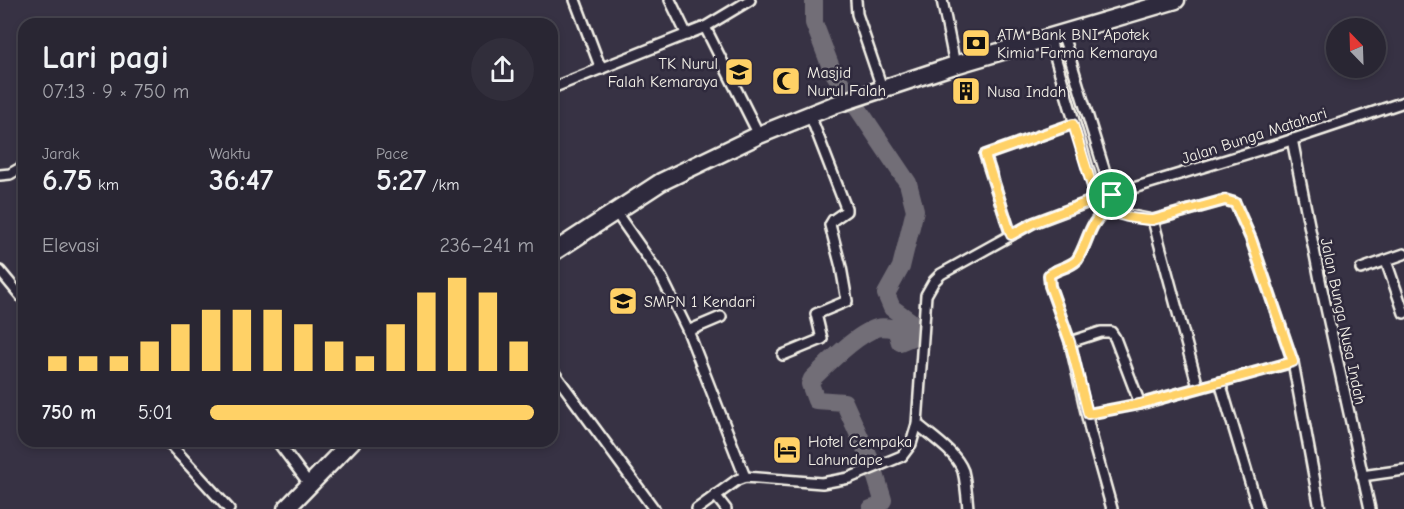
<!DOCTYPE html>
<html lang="id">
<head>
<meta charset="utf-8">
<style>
	body { margin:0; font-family:"Comic Neue",sans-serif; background:#312e3b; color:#f1f3f6; height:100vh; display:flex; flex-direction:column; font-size:22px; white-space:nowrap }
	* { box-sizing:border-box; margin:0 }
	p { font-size:20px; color:#a5a5ac }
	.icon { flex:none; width:33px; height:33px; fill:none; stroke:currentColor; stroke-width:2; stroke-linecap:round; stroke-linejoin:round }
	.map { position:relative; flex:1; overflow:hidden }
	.drawer { position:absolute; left:18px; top:18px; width:540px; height:429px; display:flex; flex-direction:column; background:#292633; border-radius:18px; box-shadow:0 3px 9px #0003,0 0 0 2px #45434e }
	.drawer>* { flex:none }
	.needle { width:39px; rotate:337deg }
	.fabs { position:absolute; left:1326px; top:18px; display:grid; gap:12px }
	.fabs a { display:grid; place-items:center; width:60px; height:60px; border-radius:50%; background:#292633; box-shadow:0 3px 9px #0003,0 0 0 2px #45434e; font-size:30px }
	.pin { position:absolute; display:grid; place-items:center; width:51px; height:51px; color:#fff; margin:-26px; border:3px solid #fff; border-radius:50%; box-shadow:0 2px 6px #0007 }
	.round { display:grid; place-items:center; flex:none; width:63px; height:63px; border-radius:32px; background:#312e3b }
	.headline { display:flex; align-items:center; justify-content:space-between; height:102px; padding:0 24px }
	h1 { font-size:33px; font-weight:800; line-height:45px }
	.stats { display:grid; grid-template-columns:repeat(3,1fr); gap:9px; height:102px; padding:6px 24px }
	.stats div { display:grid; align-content:center }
	.stats b { font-size:30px; font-weight:800 }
	.stats small { font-size:16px; font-weight:400 }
	.stats p { font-size:16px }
	.chart { height:168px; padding:12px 24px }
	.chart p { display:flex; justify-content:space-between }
	.chart svg { width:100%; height:108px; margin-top:6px; stroke:#ffd166; stroke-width:6 }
	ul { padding:0 24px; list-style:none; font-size:20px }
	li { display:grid; grid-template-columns:96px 72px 1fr; align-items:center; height:45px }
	li i { height:15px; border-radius:8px; background:#ffd166 }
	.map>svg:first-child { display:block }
</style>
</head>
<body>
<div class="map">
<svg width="1404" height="509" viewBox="0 0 1404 509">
	<rect width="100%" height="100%" fill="#373244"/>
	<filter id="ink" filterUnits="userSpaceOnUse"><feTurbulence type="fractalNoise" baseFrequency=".0167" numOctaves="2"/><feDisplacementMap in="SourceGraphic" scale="12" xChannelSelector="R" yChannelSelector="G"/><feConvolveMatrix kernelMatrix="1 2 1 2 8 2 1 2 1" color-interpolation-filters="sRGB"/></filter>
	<g filter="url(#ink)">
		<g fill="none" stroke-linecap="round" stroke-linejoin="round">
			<path stroke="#726e77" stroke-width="18" d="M814 0V23L832 70 908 183 915 210 901 267 886 294 892 308 910 321 912 337 900 342 896 329C890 328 883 326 877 328 858 333 827 364 812 379L810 384 816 400 844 402 872 464 883 500 878 507 871 509"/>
			<g stroke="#f4f1e8" stroke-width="14">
				<g id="minor">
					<path d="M575 0 601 69"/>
					<path d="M670 0 687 35"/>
					<path d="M750 0 705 27 759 135"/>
					<path d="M856 0 857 14 882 88"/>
					<path d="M942 0 955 65"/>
					<path d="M1062 32 1112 195 1109 200"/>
					<path d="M1049 36 1097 199 1117 213 1153 220 1198 387"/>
					<path d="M552 88 705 27"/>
					<path d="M1292 139 1321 285 1370 509"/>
					<path d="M0 175 10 174 24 166"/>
					<path d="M1109 209C1088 221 1089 242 1077 260 1069 268 1058 268 1049 275L1050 286 1070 342 1091 434 1112 509"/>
					<path d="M615 211 662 278 688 331 721 317"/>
					<path d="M1153 220 1225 200 1235 203 1251 239 1293 362 1320 509"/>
					<path d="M1011 235 985 155 1073 124"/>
					<path d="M1386 261 1404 313"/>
					<path d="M1361 269 1404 254"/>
					<path d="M0 271 24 300"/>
					<path d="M688 331 745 477"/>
					<path d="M1070 342 1101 332H1111L1115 338 1140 404"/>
					<path d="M783 355 822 339 816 314 847 301 841 267 830 225 833 220 846 211V208L810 115"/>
					<path d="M552 370 654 509"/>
					<path d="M1220 382 1258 509"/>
					<path d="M1088 414 1140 404 1293 362"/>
					<path d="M917 424C932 437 956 452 963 471 966 483 967 497 968 509"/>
					<path d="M167 441 229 509"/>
					<path d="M277 441 310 485"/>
					<path d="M1362 476 1404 470"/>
					<path d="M715 495 726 509"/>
					<path d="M697 509 737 480 745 477 822 483 849 478 902 456 911 444 917 424 926 295 934 281 941 274 1033 223 1097 199 1279 144 1404 102"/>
				</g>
			</g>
			<g stroke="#f4f1e8" stroke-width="21">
				<g id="trunk">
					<path d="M552 253 661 182 759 135 834 105 955 65 1176 0"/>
					<path d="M286 509 352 441"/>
				</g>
			</g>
			<use href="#minor" stroke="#2f2a3d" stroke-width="9"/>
			<use href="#trunk" stroke="#2f2a3d" stroke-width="16"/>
		</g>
	</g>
	<g fill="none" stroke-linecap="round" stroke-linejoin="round" filter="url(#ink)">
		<g stroke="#fff" stroke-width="12">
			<path id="route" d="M1112 195 1096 199 1073 124 985 155 1011 235 1033 223 1096 199 1109 209C1088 221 1089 242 1077 260 1069 268 1058 268 1049 275L1050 286 1070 342 1088 414 1140 404 1293 362 1251 239 1235 203 1225 200 1153 220C1138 219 1116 218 1106 205L1112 195"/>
		</g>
		<use href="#route" stroke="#ffd166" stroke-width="8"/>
	</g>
	<defs>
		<g id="bank-square" transform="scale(1.5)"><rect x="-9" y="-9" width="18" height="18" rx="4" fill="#ffd166" stroke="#2f2a3d"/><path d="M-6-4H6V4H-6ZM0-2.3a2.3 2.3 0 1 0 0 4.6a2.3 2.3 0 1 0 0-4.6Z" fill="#111"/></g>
		<g id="school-square" transform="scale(1.5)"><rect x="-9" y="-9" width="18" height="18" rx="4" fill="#ffd166" stroke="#2f2a3d"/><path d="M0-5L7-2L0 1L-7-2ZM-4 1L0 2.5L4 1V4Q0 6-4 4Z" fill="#111"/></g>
		<g id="mosque-square" transform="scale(1.5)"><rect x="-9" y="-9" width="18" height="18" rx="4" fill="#ffd166" stroke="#2f2a3d"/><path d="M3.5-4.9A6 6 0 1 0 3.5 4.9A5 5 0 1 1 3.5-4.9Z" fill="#111"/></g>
		<g id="building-square" transform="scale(1.5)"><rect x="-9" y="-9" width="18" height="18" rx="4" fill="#ffd166" stroke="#2f2a3d"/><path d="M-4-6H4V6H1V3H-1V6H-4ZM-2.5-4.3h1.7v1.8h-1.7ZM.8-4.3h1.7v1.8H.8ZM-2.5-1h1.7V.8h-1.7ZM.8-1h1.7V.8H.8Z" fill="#111"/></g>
		<g id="hotel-square" transform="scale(1.5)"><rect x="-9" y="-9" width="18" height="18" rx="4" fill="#ffd166" stroke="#2f2a3d"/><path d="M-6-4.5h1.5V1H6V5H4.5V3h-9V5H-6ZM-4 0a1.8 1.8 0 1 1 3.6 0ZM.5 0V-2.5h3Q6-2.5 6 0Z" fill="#111"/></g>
	</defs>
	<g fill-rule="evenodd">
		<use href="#bank-square" x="976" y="43"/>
		<use href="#school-square" x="739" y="72"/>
		<use href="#mosque-square" x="786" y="81"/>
		<use href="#building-square" x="966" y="91"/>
		<use href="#school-square" x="623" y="301"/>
		<use href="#hotel-square" x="787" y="450"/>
	</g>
	<g text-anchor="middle" stroke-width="5" stroke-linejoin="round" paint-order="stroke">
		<g font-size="16" fill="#f4f1e8" stroke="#2f2a3d" text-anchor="start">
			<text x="997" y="40">ATM Bank BNI Apotek<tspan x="997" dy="18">Kimia Farma Kemaraya</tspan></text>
			<text x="718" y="69" text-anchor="end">TK Nurul<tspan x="718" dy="18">Falah Kemaraya</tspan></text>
			<text x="807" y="78">Masjid<tspan x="807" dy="18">Nurul Falah</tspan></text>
			<text x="987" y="97">Nusa Indah</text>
			<text x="644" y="307">SMPN 1 Kendari</text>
			<text x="808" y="447">Hotel Cempaka<tspan x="808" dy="18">Lahundape</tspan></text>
		</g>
		<g font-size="16" fill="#f4f1e8" stroke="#2f2a3d">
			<text transform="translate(1254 135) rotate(-18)" y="6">Jalan Bunga Matahari</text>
			<text transform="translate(1344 321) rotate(78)" y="6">Jalan Bunga Nusa Indah</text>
		</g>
	</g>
</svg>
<div class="fabs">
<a><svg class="needle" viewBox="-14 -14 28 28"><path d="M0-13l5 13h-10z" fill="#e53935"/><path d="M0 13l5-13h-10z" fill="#a5a5ac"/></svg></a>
</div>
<div class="pin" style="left:1112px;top:195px;background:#1e9e55"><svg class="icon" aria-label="arrive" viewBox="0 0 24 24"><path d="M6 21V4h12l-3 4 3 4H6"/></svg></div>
<section class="drawer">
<div class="headline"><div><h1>Lari pagi</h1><p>07:13 · 9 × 750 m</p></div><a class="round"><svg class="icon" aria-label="share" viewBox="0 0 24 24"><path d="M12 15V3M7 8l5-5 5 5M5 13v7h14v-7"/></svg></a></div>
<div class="stats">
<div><p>Jarak</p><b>6.75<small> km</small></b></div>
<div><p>Waktu</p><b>36:47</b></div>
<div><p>Pace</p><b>5:27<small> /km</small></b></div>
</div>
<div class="chart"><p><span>Elevasi</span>236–241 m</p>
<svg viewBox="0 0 160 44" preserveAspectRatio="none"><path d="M5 44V38M15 44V38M25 44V38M35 44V32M45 44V25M55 44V19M65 44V19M75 44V19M85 44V25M95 44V32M105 44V38M115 44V25M125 44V12M135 44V6M145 44V12M155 44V32"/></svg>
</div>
<ul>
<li><b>750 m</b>5:01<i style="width:100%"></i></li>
</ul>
</section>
</div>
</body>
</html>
